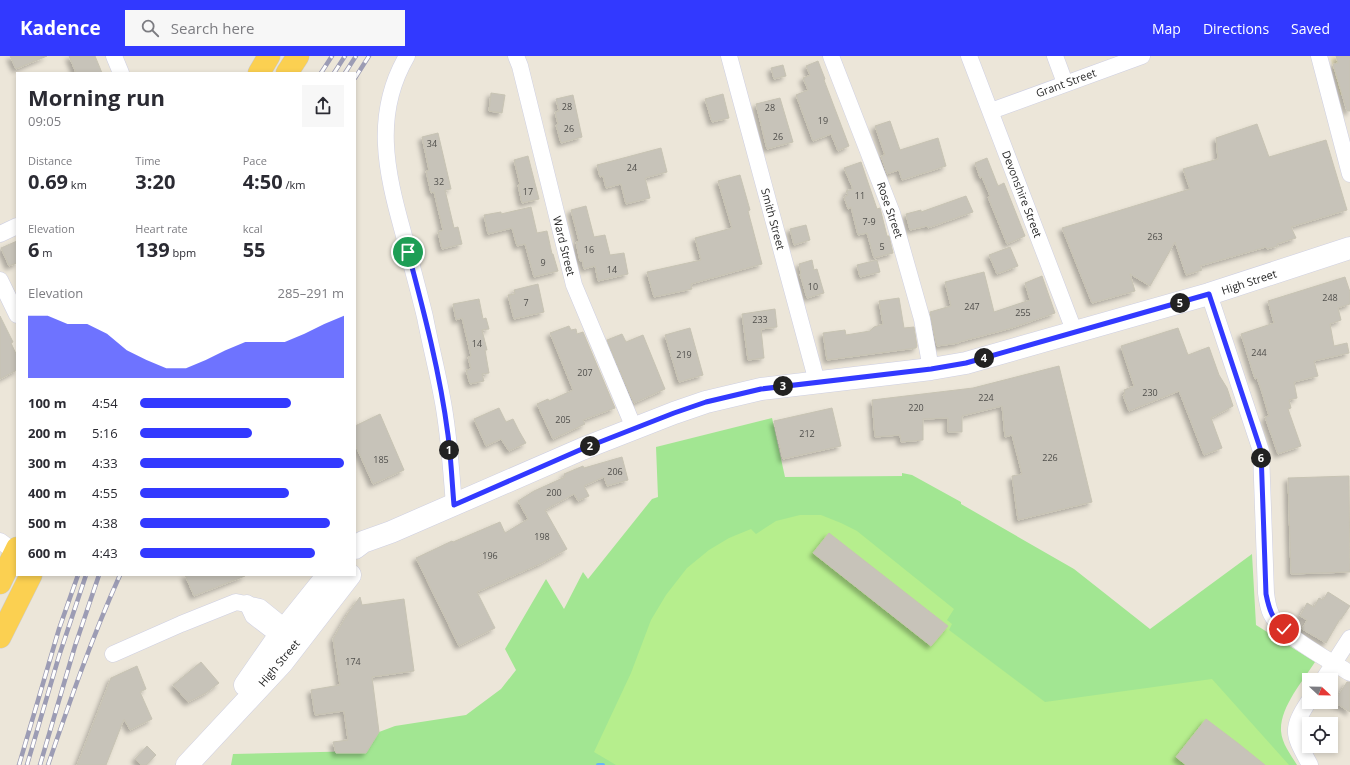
<!DOCTYPE html>
<html lang="en">
<head>
<meta charset="utf-8">
<style>
	body { margin:0; font-family:"Open Sans",sans-serif; background:#f7f7f7; color:#2b2b33; height:100vh; display:flex; flex-direction:column; font-size:15px; white-space:nowrap }
	* { box-sizing:border-box; margin:0 }
	p { font-size:13px; color:#7c7c81 }
	.icon { flex:none; width:22px; height:22px; fill:none; stroke:currentColor; stroke-width:2; stroke-linecap:round; stroke-linejoin:round }
	.map { position:relative; flex:1; overflow:hidden }
	.details { position:absolute; left:16px; top:16px; width:340px; height:504px; display:flex; flex-direction:column; background:#fff; border-radius:0px; box-shadow:0 2px 6px #0003 }
	.details>* { flex:none }
	.needle { width:26px; rotate:112deg }
	.buttons { position:absolute; left:1302px; top:617px; display:grid; gap:8px }
	.buttons a { display:grid; place-items:center; width:36px; height:36px; border-radius:0px; background:#fff; box-shadow:0 2px 6px #0003; font-size:20px }
	.pin { position:absolute; display:grid; place-items:center; width:34px; height:34px; color:#fff; margin:-17px; border:2px solid #fff; border-radius:50%; box-shadow:0 1px 4px #0007 }
	.km { position:absolute; width:20px; height:20px; margin:-10px; border-radius:50%; background:#222; color:#fff; font-size:11px; line-height:20px; text-align:center }
	.round { display:grid; place-items:center; flex:none; width:42px; height:42px; border-radius:0px; background:#f7f7f7 }
	.head { display:flex; align-items:center; justify-content:space-between; height:68px; padding:0 12px }
	h1 { font-size:22px; font-weight:700; line-height:30px }
	.stats { display:grid; grid-template-columns:repeat(3,1fr); gap:6px; height:68px; padding:4px 12px }
	.stats div { display:grid; align-content:center }
	.stats b { font-size:20px; font-weight:700 }
	.stats small { font-size:11px; font-weight:400 }
	.stats p { font-size:11px }
	.chart { height:112px; padding:8px 12px }
	.chart p { display:flex; justify-content:space-between }
	.chart svg { width:100%; height:72px; margin-top:4px; fill:#3239ff; opacity:.7 }
	ul { padding:0 12px; list-style:none; font-size:13px }
	li { display:grid; grid-template-columns:64px 48px 1fr; align-items:center; height:30px }
	li i { height:10px; border-radius:5px; background:#3239ff }
	header { display:flex; align-items:center; gap:24px; box-sizing:border-box; height:56px; padding:0 20px; background:#3239ff; color:#fff }
	header strong { font-size:19px }
	nav { display:flex; gap:22px; margin-inline-start:auto; font-size:14px }
	.search { width:280px; height:36px; background:#f7f7f7; display:flex; align-items:center; gap:10px; box-sizing:border-box; padding:0 14px; border-radius:0px; color:#7c7c81; font-size:15px }
	.map>svg:first-child { display:block }
</style>
</head>
<body>
<header>
<strong>Kadence</strong>
<div class="search"><svg class="icon" aria-label="search" viewBox="0 0 24 24"><circle cx="10" cy="10" r="6"/><path d="M15 15l6 6"/></svg>Search here</div>
<nav><a>Map</a><a>Directions</a><a>Saved</a></nav>
</header>
<div class="map">
<svg width="1350" height="709" viewBox="0 0 1350 709">
	<defs>
		<filter id="shadow"><feDropShadow dx="-3.5" dy="3.5" stdDeviation="2" flood-color="#0004"/></filter>
	</defs>
	<rect width="100%" height="100%" fill="#ece6d9"/>
	<path fill="#efe8c7" d="M1330 0H1350V37L1340 39Z"/>
	<path fill="#a2e692" d="M772 362 785 421 902 420V417L912 419 961 446V448L1074 513 1150 573 1252 498 1256 569 1315 606C1303 625 1280 651 1281 675 1282 688 1291 699 1297 709H231L233 698 365 695 379 676 395 670 466 659 501 633 516 614 505 593 546 523 564 553 583 516 588 523 652 443 658 441 656 391Z"/>
	<path fill="#b6ee8d" d="M800 459H821L841 467 857 475 954 553 947 564 952 568 949 574 1045 646 1212 623 1289 709H616L594 696 631 617 651 564 666 539 687 512 709 494 729 482 751 473 756 478 776 465Z"/>
	<g fill="none" stroke-linecap="round" stroke-linejoin="round">
		<path stroke="#65b8f4" stroke-width="4" d="M598 709H603"/>
	</g>
	<g fill="#c7c3b9" stroke="#c7c3b3" filter="url(#shadow)">
		<path d="M10 0H47L16 13Z"/>
		<path d="M69 0H95L102 17H76Z"/>
		<path d="M1336 0H1350V55H1347L1333 8 1338 7Z"/>
		<path d="M818 5 825 23 824 24 849 90 838 95 831 78 813 85 796 39 808 34 803 22 810 19 806 10Z"/>
		<path d="M783 9 786 20 774 23 771 12Z"/>
		<path d="M491 37 505 39 502 57 489 55Z"/>
		<path d="M723 38 729 62 712 66 705 43Z"/>
		<path d="M573 39 582 81 561 87 556 69 558 68 555 56 559 55 556 43Z"/>
		<path d="M780 42 793 86 767 93 756 48Z"/>
		<path d="M890 65 900 94 938 82 946 110 902 124 899 114 887 118 881 100 885 99 875 70Z"/>
		<path d="M1257 68 1269 101 1326 84 1347 154 1291 171 1296 182 1277 188 1278 190 1267 193 1266 191 1200 210 1202 214 1186 219 1175 186 1150 230 1130 218 1135 235 1092 247 1062 172 1190 133 1183 113 1218 103 1216 82Z"/>
		<path d="M438 77 451 133 445 134 454 172 458 171 462 188 442 193 438 176 443 174 434 136 431 137 426 115 429 114 422 81Z"/>
		<path d="M661 92 667 116 645 122 650 142 626 148 621 128 606 132 603 120 600 121 597 109Z"/>
		<path d="M528 100 539 143 522 147 518 129 520 128 514 104Z"/>
		<path d="M987 102 998 130 1004 127 1025 180 1007 188 988 141 990 140 982 121 980 122 975 107Z"/>
		<path d="M861 106 877 153 880 152 887 180H889L893 197 874 202 867 177 858 179 851 151 848 153 844 141 848 139 846 135 853 133 844 112Z"/>
		<path d="M740 119 750 154 748 155 762 208 691 228 692 233 654 241 647 216 701 204 695 182 732 172 718 125Z"/>
		<path d="M966 140 973 156 928 172 927 170 910 174 906 158 921 154V156Z"/>
		<path d="M586 150 594 181 605 179 610 199 624 197 628 218 598 225 595 210 584 213 582 204 580 205 576 186 579 185 571 154Z"/>
		<path d="M531 151 537 177 547 175 552 198H553L558 215 534 221 525 188 517 190 512 172 488 178 484 159 501 156V158Z"/>
		<path d="M806 169 810 184 794 189 790 173Z"/>
		<path d="M17 185V207L9 210 1 192Z"/>
		<path d="M1010 191 1018 210 997 218 989 199Z"/>
		<path d="M812 204 814 214 817 213 824 237 807 242 800 218 801 217 799 208Z"/>
		<path d="M877 204 880 216 860 221 857 209Z"/>
		<path d="M984 216 994 256 1030 244 1025 227 1042 220 1055 257 1012 272 959 286V287L937 290 930 256 951 250 945 226Z"/>
		<path d="M1345 221 1350 236V248L1338 252 1341 264 1330 268 1334 290 1347 287 1349 297 1314 305 1318 320 1294 326 1297 342 1289 344 1291 352 1288 353 1301 390 1278 398 1265 361 1269 360 1261 333 1257 322 1255 323 1241 278 1274 267 1268 245Z"/>
		<path d="M538 228 544 256 514 263 508 239 515 238 514 234Z"/>
		<path d="M899 242 904 272 914 271 917 290 916 292 827 304 823 277 845 274 846 279 870 275 874 271 883 268 879 245Z"/>
		<path d="M479 243 483 263 486 262 489 273 482 274 487 294H485L489 317 482 318 484 325 470 328 466 314 471 313 468 301 471 300 462 262 456 264 453 248Z"/>
		<path d="M775 253 777 271 761 273 764 302 748 304 742 258Z"/>
		<path d="M0 260 13 286 11 287 17 300V314L0 323Z"/>
		<path d="M569 270 571 274 576 273 577 278 583 276 615 352 583 364 585 368 553 383 537 348 548 343 549 345 573 334 550 277Z"/>
		<path d="M690 272 703 319 679 326 665 279Z"/>
		<path d="M1178 272 1188 299 1209 291 1219 319 1227 332 1233 350 1211 362 1222 392 1204 399 1179 335 1129 355 1123 339H1125L1124 334 1134 330 1121 290Z"/>
		<path d="M622 278 626 286 643 279 665 333 634 347 607 284Z"/>
		<path d="M1059 310 1092 446 1018 464 1012 420 1022 418 1012 379 1005 381 1002 350 962 360V376H948V362L923 363V384L901 386 900 379 875 381 872 344 973 332Z"/>
		<path d="M499 352 506 366 513 363 519 375 526 387 509 395 501 383 486 390 474 363Z"/>
		<path d="M832 352 841 390 783 403 774 365Z"/>
		<path d="M380 358 404 414 373 428 355 388V370Z"/>
		<path d="M622 401 628 424 607 430 604 421 584 430 589 440 578 445 574 438 545 454 567 493 542 507 477 536 495 572 459 590 416 502 452 485 453 486 500 466 505 477 528 463 518 445 534 435 565 421 564 418 583 410 584 412Z"/>
		<path d="M1349 420 1350 516 1291 518 1288 422Z"/>
		<path d="M829 477 948 570 931 590 813 497Z"/>
		<path d="M185 519H245V520L194 540Z"/>
		<path d="M1328 536 1350 550 1341 563H1340L1326 587 1302 573 1307 564 1300 560 1307 547 1314 551 1319 542 1323 544Z"/>
		<path d="M360 541 362 549 404 543 414 615 372 621 379 676 366 697H336L333 686 348 684 344 655 315 659 311 634 340 629 333 583 348 557Z"/>
		<path d="M201 606 219 627 206 637 188 646 173 629Z"/>
		<path d="M137 610 146 633 140 636 152 663 130 674 124 663 106 709H77L111 622Z"/>
		<path d="M1347 626H1350V656L1334 646Z"/>
		<path d="M1206 663 1239 688 1265 709H1186L1176 701Z"/>
		<path d="M147 690 156 699 146 709H141L135 703Z"/>
	</g>
	<g fill="none" stroke-linecap="round" stroke-linejoin="round">
		<g stroke="#cecfe2" stroke-width="17">
			<g id="minor">
				<path d="M114 0 121 17"/>
				<path d="M407 0C373 58 386 115 403 176 410 204 418 232 425 261 430 287 437 314 442 341 449 376 451 413 454 449"/>
				<path d="M516 0 520 10 574 229 634 372"/>
				<path d="M729 0 817 326"/>
				<path d="M831 0 892 157 922 263 931 313"/>
				<path d="M969 0 1075 277"/>
				<path d="M1055 0 1065 27"/>
				<path d="M1319 0 1350 118"/>
				<path d="M991 55 1142 0"/>
				<path d="M0 178 17 170"/>
				<path d="M0 224 17 259"/>
				<path d="M1209 238 1261 395 1266 537C1267 545 1268 552 1271 558 1281 579 1330 605 1350 617"/>
				<path d="M0 485 15 496"/>
				<path d="M247 547 253 560 279 580"/>
				<path d="M113 598 181 568 236 546 260 551 286 572"/>
				<path d="M1323 624 1350 582"/>
				<path d="M1309 645C1289 675 1294 679 1310 709"/>
			</g>
		</g>
		<g stroke="#cecfe2" stroke-width="23">
			<g id="secondary">
				<path d="M355 492 363 486 391 476 582 393 674 357 706 346 761 333 931 313 966 307 1209 238 1350 192"/>
				<path d="M245 629 279 580 328 519"/>
				<path d="M187 709 282 607 350 519"/>
			</g>
		</g>
		<g stroke="#cbcbcb" stroke-width="23">
			<g id="trunk">
				<path d="M259 17 269 0"/>
				<path d="M287 17 298 0"/>
				<path d="M0 527 17 492"/>
				<path d="M0 581 31 519"/>
			</g>
		</g>
		<use href="#minor" stroke="#fff" stroke-width="16"/>
		<use href="#secondary" stroke="#fff" stroke-width="22"/>
		<use href="#trunk" stroke="#fbd051" stroke-width="22"/>
		<g stroke="#9c9cb4" stroke-width="4.5">
			<g id="rail">
				<path d="M321 17 332 0"/>
				<path d="M334 17 345 0"/>
				<path d="M345 17 356 0"/>
				<path d="M355 22 369 0"/>
				<path d="M19 709 59 573 78 519"/>
				<path d="M27 709 59 600 86 519"/>
				<path d="M40 709 75 590 99 519"/>
				<path d="M48 709C70 645 92 581 120 519"/>
			</g>
		</g>
		<use href="#rail" stroke="#fff" stroke-width="3" stroke-dasharray="9" stroke-linecap="butt"/>
	</g>
	<g fill="none" stroke-linecap="round" stroke-linejoin="round">
		<g stroke="#fff" stroke-width="8">
			<path id="route" d="M408 196C424 256 440 317 448 379 451 402 452 426 454 449L582 393 674 357 706 346 761 333 931 313 966 307 1209 238 1261 395 1266 538C1269 553 1272 563 1284 573"/>
		</g>
		<use href="#route" stroke="#3239ff" stroke-width="5"/>
	</g>
	<g text-anchor="middle" stroke-width="3" stroke-linejoin="round" paint-order="stroke">
		<g font-size="9" fill="#504f4c">
			<text x="567" y="54">28</text>
			<text x="770" y="55">28</text>
			<text x="823" y="68">19</text>
			<text x="569" y="76">26</text>
			<text x="778" y="84">26</text>
			<text x="432" y="91">34</text>
			<text x="632" y="115">24</text>
			<text x="439" y="129">32</text>
			<text x="528" y="139">17</text>
			<text x="860" y="143">11</text>
			<text x="869" y="169">7-9</text>
			<text x="1155" y="184">263</text>
			<text x="882" y="194">5</text>
			<text x="589" y="197">16</text>
			<text x="543" y="210">9</text>
			<text x="612" y="217">14</text>
			<text x="813" y="234">10</text>
			<text x="1330" y="245">248</text>
			<text x="526" y="250">7</text>
			<text x="972" y="254">247</text>
			<text x="1023" y="260">255</text>
			<text x="760" y="267">233</text>
			<text x="477" y="291">14</text>
			<text x="1259" y="300">244</text>
			<text x="684" y="302">219</text>
			<text x="585" y="320">207</text>
			<text x="1150" y="340">230</text>
			<text x="986" y="345">224</text>
			<text x="916" y="355">220</text>
			<text x="563" y="367">205</text>
			<text x="807" y="381">212</text>
			<text x="1050" y="405">226</text>
			<text x="381" y="407">185</text>
			<text x="615" y="419">206</text>
			<text x="554" y="440">200</text>
			<text x="542" y="484">198</text>
			<text x="490" y="503">196</text>
			<text x="353" y="609">174</text>
		</g>
		<g font-size="11" fill="#282828" stroke="#fff">
			<text transform="translate(1066 27) rotate(-20)" y="4">Grant Street</text>
			<text transform="translate(1022 138) rotate(69)" y="4">Devonshire Street</text>
			<text transform="translate(890 154) rotate(71)" y="4">Rose Street</text>
			<text transform="translate(773 163) rotate(75)" y="4">Smith Street</text>
			<text transform="translate(564 190) rotate(76)" y="4">Ward Street</text>
			<text transform="translate(1249 226) rotate(-18)" y="4">High Street</text>
			<text transform="translate(279 607) rotate(-50)" y="4">High Street</text>
		</g>
	</g>
</svg>
<div class="buttons">
<a><svg class="needle" viewBox="-14 -14 28 28"><path d="M0-13l5 13h-10z" fill="#e53935"/><path d="M0 13l5-13h-10z" fill="#7c7c81"/></svg></a>
<a><svg class="icon" aria-label="locate" viewBox="0 0 24 24"><circle cx="12" cy="12" r="6"/><path d="M12 2v4M12 18v4M2 12h4M18 12h4"/></svg></a>
</div>
<div class="pin" style="left:408px;top:196px;background:#1e9e55"><svg class="icon" aria-label="arrive" viewBox="0 0 24 24"><path d="M6 21V4h12l-3 4 3 4H6"/></svg></div>
<div class="pin" style="left:1284px;top:573px;background:#d93025"><svg class="icon" aria-label="check" viewBox="0 0 24 24"><path d="M5 12l5 5 9-10"/></svg></div>
<b class="km" style="left:449px;top:394px">1</b>
<b class="km" style="left:590px;top:390px">2</b>
<b class="km" style="left:783px;top:330px">3</b>
<b class="km" style="left:984px;top:302px">4</b>
<b class="km" style="left:1180px;top:247px">5</b>
<b class="km" style="left:1261px;top:402px">6</b>
<section class="details">
<div class="head"><div><h1>Morning run</h1><p>09:05</p></div><a class="round"><svg class="icon" aria-label="share" viewBox="0 0 24 24"><path d="M12 15V3M7 8l5-5 5 5M5 13v7h14v-7"/></svg></a></div>
<div class="stats">
<div><p>Distance</p><b>0.69<small> km</small></b></div>
<div><p>Time</p><b>3:20</b></div>
<div><p>Pace</p><b>4:50<small> /km</small></b></div>
</div>
<div class="stats">
<div><p>Elevation</p><b>6<small> m</small></b></div>
<div><p>Heart rate</p><b>139<small> bpm</small></b></div>
<div><p>kcal</p><b>55</b></div>
</div>
<div class="chart"><p><span>Elevation</span>285–291 m</p>
<svg viewBox="0 0 160 44" preserveAspectRatio="none"><path d="M0 44V6L10 6L20 11L30 11L40 17L50 27L60 33L70 38L80 38L90 33L100 27L110 22L120 22L130 22L140 17L150 11L160 6V44z"/></svg>
</div>
<ul>
<li><b>100 m</b>4:54<i style="width:74%"></i></li>
<li><b>200 m</b>5:16<i style="width:55%"></i></li>
<li><b>300 m</b>4:33<i style="width:100%"></i></li>
<li><b>400 m</b>4:55<i style="width:73%"></i></li>
<li><b>500 m</b>4:38<i style="width:93%"></i></li>
<li><b>600 m</b>4:43<i style="width:86%"></i></li>
</ul>
</section>
</div>
</body>
</html>
